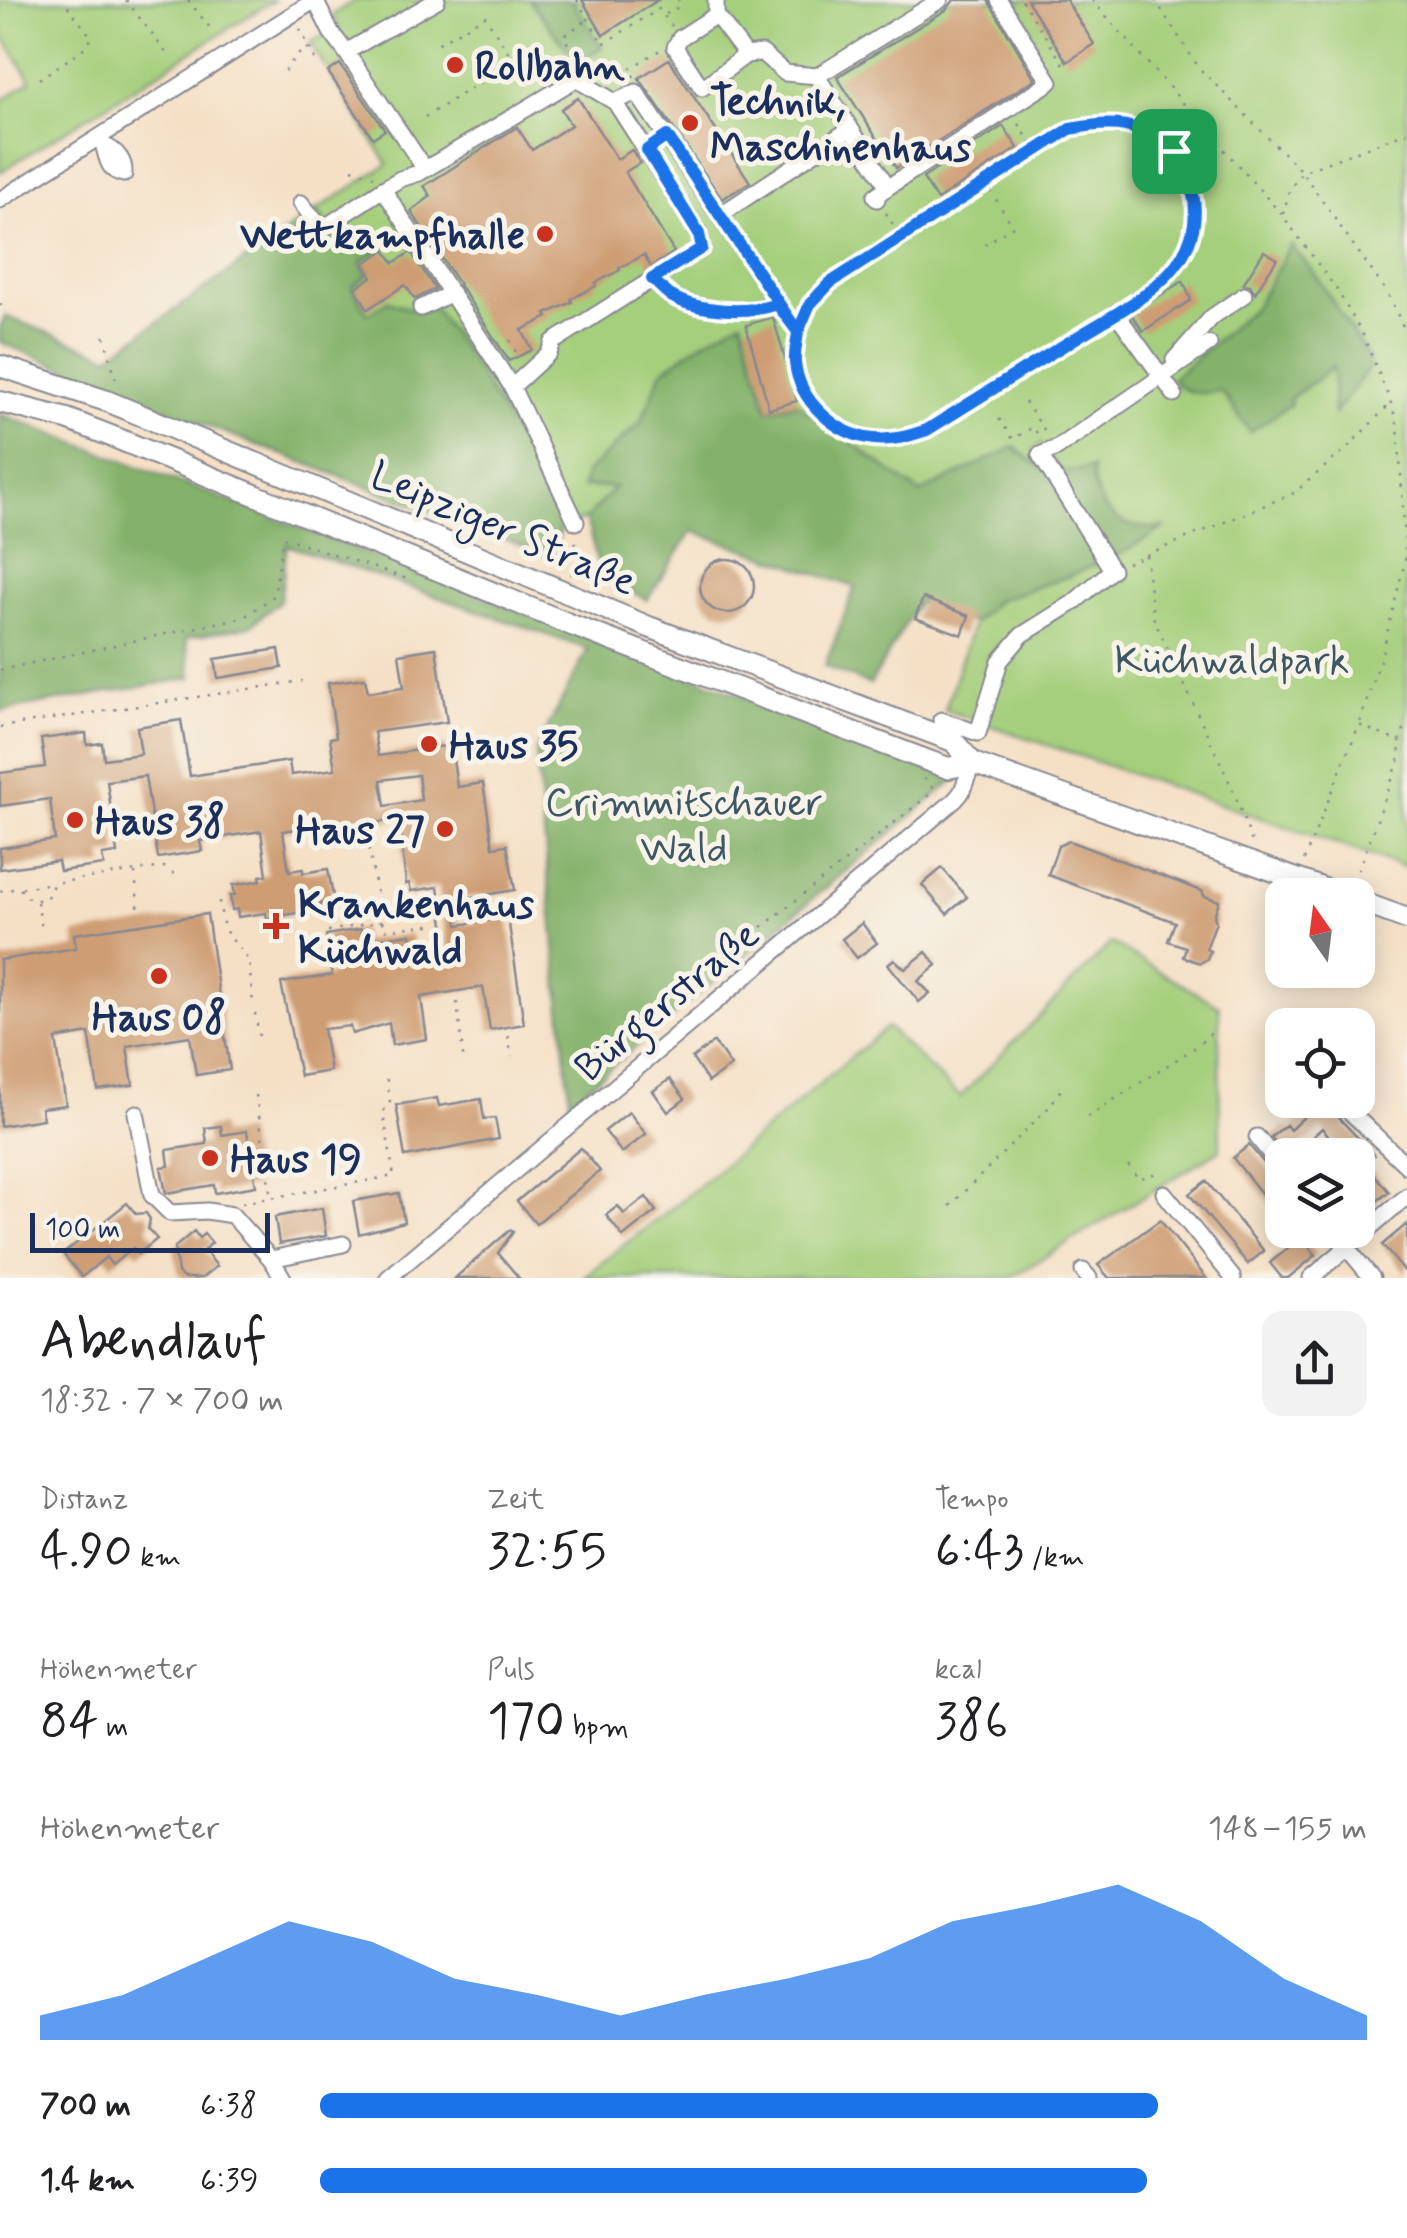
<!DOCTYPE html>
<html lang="de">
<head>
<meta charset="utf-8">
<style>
	body { margin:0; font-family:Mynerve,sans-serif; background:#f2f2f2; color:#202124; height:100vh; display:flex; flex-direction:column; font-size:38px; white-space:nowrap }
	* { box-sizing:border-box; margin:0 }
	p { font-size:32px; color:#757577 }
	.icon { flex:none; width:55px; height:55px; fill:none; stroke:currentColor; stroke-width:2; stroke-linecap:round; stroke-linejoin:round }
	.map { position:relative; height:1278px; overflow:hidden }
	.drawer { display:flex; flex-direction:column; background:#fff; flex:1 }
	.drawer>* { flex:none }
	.needle { width:65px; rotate:346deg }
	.controls { position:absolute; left:1265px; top:878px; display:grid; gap:20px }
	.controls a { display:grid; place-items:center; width:110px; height:110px; border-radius:20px; background:#fff; box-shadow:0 5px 25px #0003; font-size:50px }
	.scale { position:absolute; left:30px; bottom:25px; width:240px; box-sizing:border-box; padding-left:10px; border:5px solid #1b2f5e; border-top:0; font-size:28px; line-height:35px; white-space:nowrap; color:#1b2f5e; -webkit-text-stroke:8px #f7f3e8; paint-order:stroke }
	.pin { position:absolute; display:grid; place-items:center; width:85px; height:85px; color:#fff; margin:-42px; border-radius:20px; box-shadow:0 5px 15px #0006 }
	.round { display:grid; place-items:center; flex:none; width:105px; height:105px; border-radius:20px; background:#f2f2f2 }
	.headline { display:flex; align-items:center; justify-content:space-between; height:170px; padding:0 40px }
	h1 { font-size:55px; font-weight:600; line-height:75px }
	.figures { display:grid; grid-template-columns:repeat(3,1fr); gap:15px; height:170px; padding:10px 40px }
	.figures div { display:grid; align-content:center }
	.figures b { font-size:50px; font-weight:600 }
	.figures small { font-size:28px; font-weight:400 }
	.figures p { font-size:28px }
	.chart { height:280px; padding:20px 40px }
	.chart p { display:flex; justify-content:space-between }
	.chart svg { width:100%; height:180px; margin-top:10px; fill:#1a73e8; opacity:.7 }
	ul { padding:0 40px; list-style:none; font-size:32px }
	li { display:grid; grid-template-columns:160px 120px 1fr; align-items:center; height:75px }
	li i { height:25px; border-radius:12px; background:#1a73e8 }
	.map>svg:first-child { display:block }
</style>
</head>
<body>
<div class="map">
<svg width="1407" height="1278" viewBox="0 0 1407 1278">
	<rect width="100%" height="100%" fill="#f7f3e8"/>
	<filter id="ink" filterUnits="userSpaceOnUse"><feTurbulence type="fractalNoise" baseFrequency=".01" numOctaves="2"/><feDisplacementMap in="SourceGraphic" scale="20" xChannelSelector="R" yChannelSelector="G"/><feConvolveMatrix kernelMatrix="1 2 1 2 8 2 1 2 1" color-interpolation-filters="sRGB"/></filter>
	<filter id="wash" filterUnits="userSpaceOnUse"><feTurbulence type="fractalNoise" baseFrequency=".0048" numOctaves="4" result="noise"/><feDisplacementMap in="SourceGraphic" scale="40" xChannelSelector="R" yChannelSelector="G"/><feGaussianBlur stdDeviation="2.25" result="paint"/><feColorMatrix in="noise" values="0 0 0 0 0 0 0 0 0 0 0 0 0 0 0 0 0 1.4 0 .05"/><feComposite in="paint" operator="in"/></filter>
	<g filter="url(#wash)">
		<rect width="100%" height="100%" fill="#f5e0c6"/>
		<g fill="#a5cf7b" stroke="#607f6c" stroke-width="2.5">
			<path d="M0 0H274L0 172V102L31 81 0 31Z"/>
			<path d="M355 0H1407V868L945 710 973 623 997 600 1069 576 1117 556 1041 444 1033 450 1040 461 1034 465 922 524 662 371 641 422 587 472 583 487H616L586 519 576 522 565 517 552 557 179 415 322 218 317 210 388 164 310 43 339 27 332 15Z"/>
			<path d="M1111 943 1219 1006 1220 1150 1010 1278H582L693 1191 887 1027 960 1097Z"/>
		</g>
		<g fill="#84b26b" stroke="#507064" stroke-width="2.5">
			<path d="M529 0H572L602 48 584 57 568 50Z"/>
			<path d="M317 210 346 250 375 232 386 246 361 262 368 275 352 287 368 314 388 301 420 312 432 306 468 356 565 516 552 557 179 415 0 342V328L5 316 109 356Z"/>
			<path d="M1291 245 1315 274 1368 357 1369 368 1334 414 1333 367 1290 399 1291 404 1250 432 1221 391C1201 394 1186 396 1172 379L1255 307Z"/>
			<path d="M742 320 768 410 797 403 920 493 1014 447C1043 472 1055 475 1092 468 1094 512 1123 534 1166 527L1122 553 1069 576 997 600 973 623 918 602 870 685 825 666 855 587 692 531 647 600 601 575 586 519 615 487H582L587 472 641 422 662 371 701 343Z"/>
			<path d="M0 414 958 777 570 1102 536 751 588 649 287 545 280 601 250 626 186 638 191 678 0 711Z"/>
		</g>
		<g id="blocks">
			<g fill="#ce9d73" fill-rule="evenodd">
				<path d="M582 0H658L603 35Z"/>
				<path d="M954 0H988L1035 79 896 168 837 77 946 10Z"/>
				<path d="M1027 0H1066L1094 44 1067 62Z"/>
				<path d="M669 59 750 182 722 199 639 78Z"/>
				<path d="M340 64 385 130 373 138 328 72Z"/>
				<path d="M578 98 617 159 632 150 640 163 625 172 674 252 651 267 644 255 619 268 620 270 595 283 596 286 571 299 572 302 546 314 548 317 522 330 532 350 509 361 411 211 431 196 424 186 517 127 532 150 571 125 561 109Z"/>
				<path d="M1003 126 1018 148 937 200 923 178Z"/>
				<path d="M385 250 394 263 411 252 435 289 415 299 405 285 368 309 355 288 372 277 363 264Z"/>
				<path d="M1264 251 1277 259 1255 293 1250 285 1243 284Z"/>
				<path d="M1183 281 1191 300 1143 331 1131 314Z"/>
				<path d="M773 317 797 401 769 409 746 325Z"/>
				<circle cx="727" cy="586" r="27"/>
				<path d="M923 598 969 616 962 635 915 618Z"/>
				<path d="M436 648 447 722 374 732 378 756 451 745 457 787 483 783 493 847 507 845 515 890 454 900 458 925 508 918 524 1024 490 1030 483 987 421 997 427 1039 392 1045 389 1023 352 1034 350 1026 323 1029 330 1071 300 1076 281 983 332 975 326 935 361 929 363 941 411 934 415 960 449 955 438 887 411 891 409 883 406 884 399 819 350 827 349 821 283 831 289 871 303 869V873L328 869 334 902 310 906V911L267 918 266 913 238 917 237 909 232 910 230 896 235 895 233 885 261 880 260 876 267 875 261 831 200 841 202 851 158 858 145 776 107 781 117 853 102 855 104 865 60 871 58 861 0 869V848L55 840 50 799 0 806V773L45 767 41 739 86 733 87 745 102 743 104 759 141 754 137 727 181 720 190 776 289 761 291 775 335 769 330 738 336 737 328 683 365 678 368 692 404 687 399 654ZM418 775 421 800 385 806 381 780Z"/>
				<path d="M279 649 282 668 218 678 215 659Z"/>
				<path d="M1069 841 1202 891 1204 896 1219 901 1214 916 1216 922 1206 949 1210 951 1207 959 1200 963 1183 957 1186 947 1168 941 1175 922 1048 875 1058 846Z"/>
				<path d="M942 868 967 897 947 914 922 885Z"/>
				<path d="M207 914 230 1070 196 1075 190 1036 127 1046 133 1085 98 1090 89 1033 56 1039 66 1105 41 1108 43 1119 0 1126V960L76 948 74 934Z"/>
				<path d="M862 923 877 943 857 958 842 939Z"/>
				<path d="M926 952 937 965 918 981 930 993 919 1002 888 964 894 959 905 969Z"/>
				<path d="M714 1042 731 1066 708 1082 692 1058Z"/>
				<path d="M670 1079 685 1099 668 1112 653 1091Z"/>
				<path d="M437 1098 439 1106 481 1099 484 1119 495 1118 499 1139 405 1157 396 1105Z"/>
				<path d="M1322 1100 1374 1155 1363 1161 1389 1192 1358 1215V1155H1345L1322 1128 1303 1146 1310 1155H1286L1271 1137 1286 1125 1290 1130Z"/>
				<path d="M629 1112 646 1134 622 1153 605 1131Z"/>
				<path d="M221 1126 222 1135 247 1131 256 1186 215 1193 214 1185 166 1193 161 1167 169 1166 167 1150 207 1144 205 1128Z"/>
				<path d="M1249 1145 1282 1185V1219L1233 1158Z"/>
				<path d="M581 1148 600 1171 536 1224 517 1201Z"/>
				<path d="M1206 1181 1264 1251 1248 1264 1189 1194Z"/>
				<path d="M399 1193 404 1222 359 1234 353 1201Z"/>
				<path d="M646 1197 656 1211 623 1237 606 1215 618 1206 624 1214Z"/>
				<path d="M127 1203 136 1214 146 1213 150 1219 148 1229 157 1239 138 1254 133 1248 112 1265 106 1257 82 1277 63 1254Z"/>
				<path d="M322 1208 326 1236 279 1244 275 1217Z"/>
				<path d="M1160 1220 1206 1278H1109L1098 1265Z"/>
				<path d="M1407 1224V1274L1382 1245Z"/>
				<path d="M510 1230 513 1232 498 1253 519 1278H455Z"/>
				<path d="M194 1231 199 1238 204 1234 212 1243 204 1250 217 1266 202 1278H183L178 1272 174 1248Z"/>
				<path d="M1301 1237 1316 1255 1288 1278H1282L1270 1263Z"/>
			</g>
		</g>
	</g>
	<g filter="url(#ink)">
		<use href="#blocks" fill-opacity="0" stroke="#888892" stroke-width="2.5"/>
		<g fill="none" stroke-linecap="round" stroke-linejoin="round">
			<g stroke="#888892" stroke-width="19">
				<g id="minor">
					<path d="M315 0 331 32 346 52 437 0"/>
					<path d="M716 0V15L746 55 762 53 785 73 817 76 888 187 875 196 877 199"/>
					<path d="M716 15 680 38 675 47 702 88 746 55"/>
					<path d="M346 52 425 169"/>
					<path d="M817 76 940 0"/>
					<path d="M576 79 615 102 699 233 702 248 553 342 549 353 512 387 383 189 400 179 419 173Z"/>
					<path d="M615 102 636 92 798 332"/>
					<path d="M100 137C108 151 104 171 124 174 125 161 117 151 105 146"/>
					<path d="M888 187 1050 82 999 0"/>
					<path d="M0 200 315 0"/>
					<path d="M301 203 322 229 383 189"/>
					<path d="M720 215 850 129"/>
					<path d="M652 279C658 284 665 292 671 296 698 312 749 314 777 303"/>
					<path d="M421 308 452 293"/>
					<path d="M1116 313 1174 394"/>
					<path d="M1174 360 1212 317 1244 295"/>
					<path d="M512 387 576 522"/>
					<path d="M941 720 978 733 1000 661 1022 635 1073 603 1112 570 1040 455 1057 448 1209 344"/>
					<path d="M1344 1106 1407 1166"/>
					<path d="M136 1113 152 1195 170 1213 207 1211 232 1215 271 1259 283 1278"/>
					<path d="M1257 1137 1282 1168"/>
					<path d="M1164 1193 1233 1278"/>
					<path d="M1332 1230 1372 1278"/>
					<path d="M271 1259 343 1244"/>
					<path d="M1083 1271 1089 1278"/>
					<path d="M388 1278 955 800 961 793 973 763"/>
					<path d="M1311 1278 1407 1196"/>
				</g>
			</g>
			<g stroke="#888892" stroke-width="24">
				<g id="major">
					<path d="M0 366 107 401 649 627 953 741 973 763"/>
					<path d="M0 402 67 419 116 438 574 626 926 760 948 768 973 763 1341 895"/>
					<path d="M1358 901 1407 919"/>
				</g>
			</g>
			<g stroke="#888892" stroke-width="2.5" stroke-dasharray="2.5 8" stroke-linecap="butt">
				<path d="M126 0 167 54"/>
				<path d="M188 0 211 29"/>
				<path d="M577 0 603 44 659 9 672 26"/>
				<path d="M1022 0 1065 67"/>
				<path d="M1092 0 1283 216 1337 290 1363 335 1391 403 1398 426 1406 557 1382 654 1359 725"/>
				<path d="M1155 0 1199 68 1302 172 1388 294 1407 335"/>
				<path d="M666 14 680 6 678 0"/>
				<path d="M300 29 317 63"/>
				<path d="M576 63 564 35 586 21"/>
				<path d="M285 71 296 56 309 48"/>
				<path d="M634 77 629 69 660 50"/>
				<path d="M39 79 81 51 92 38 63 0"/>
				<path d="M425 117 514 61 485 16 432 47"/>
				<path d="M1096 123C1135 123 1166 135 1186 170 1201 195 1197 234 1181 258 1157 295 1108 318 1071 341 1023 370 975 400 927 430 909 436 893 441 874 439 810 432 775 359 810 305 815 297 824 290 831 283L1070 129Z"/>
				<path d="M1019 124 1036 151"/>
				<path d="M352 169 374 176"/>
				<path d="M979 173 1013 226 984 245"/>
				<path d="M886 213 900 236"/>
				<path d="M1283 214 1290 189 1302 172 1407 132"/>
				<path d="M0 305H2"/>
				<path d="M104 336 117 383"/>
				<path d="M510 340 519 358"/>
				<path d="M1025 402 1047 434"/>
				<path d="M999 419 1013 439 1033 427 1039 436"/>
				<path d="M1146 555 1153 617 1234 792 1252 842"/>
				<path d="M1127 563 1294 493 1346 449 1390 404"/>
				<path d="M571 575 575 564 576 539"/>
				<path d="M0 670 244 617 274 596 283 537 413 581"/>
				<path d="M0 727 302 681"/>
				<path d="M924 778 938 794"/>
				<path d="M331 824 368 844 379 823"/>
				<path d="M1304 860 1359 725 1407 745"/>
				<path d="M135 873 139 914"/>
				<path d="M1355 880 1400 758 1399 742 1407 722"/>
				<path d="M22 888 53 883"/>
				<path d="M0 891 20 888C26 900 36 903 47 897L54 883 164 867 174 874"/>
				<path d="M219 901 224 929 249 961 253 1003"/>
				<path d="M37 902 42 929"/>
				<path d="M382 921 384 930 429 925 428 911 442 908"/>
				<path d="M762 927 933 792"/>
				<path d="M328 931 382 921 368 844"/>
				<path d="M457 1002 464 1064"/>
				<path d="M255 1013 259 1036"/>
				<path d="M508 1036 512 1057"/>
				<path d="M256 1095 271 1197"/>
				<path d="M1087 1117 1196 1047 1212 1032"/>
				<path d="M1128 1165 1139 1179 1153 1174 1156 1180"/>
				<path d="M242 1203 394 1176 383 1112 390 1101 386 1075"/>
				<path d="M950 1206 1050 1106 1062 1088"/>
			</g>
			<use href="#minor" stroke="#fff" stroke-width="15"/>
			<use href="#major" stroke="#fff" stroke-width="20"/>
		</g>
	</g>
	<g fill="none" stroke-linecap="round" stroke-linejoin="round" filter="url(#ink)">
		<g stroke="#fff" stroke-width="20">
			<path id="route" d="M1174 151C1136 122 1115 120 1070 129L830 283 810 304 798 332 777 304C749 314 698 312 671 296 665 292 658 284 652 279L702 248 699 234 647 150 667 136 798 332C797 342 794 353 795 363 799 401 836 435 874 439 893 441 909 436 927 430 975 400 1023 370 1071 341 1107 318 1157 295 1181 258 1204 222 1196 183 1174 151"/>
		</g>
		<use href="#route" stroke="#1a73e8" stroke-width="12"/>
	</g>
	<g fill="#c8321e" stroke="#f7f3e8" stroke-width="4">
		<circle cx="455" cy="65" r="10"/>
		<circle cx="690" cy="123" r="10"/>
		<circle cx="545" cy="234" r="10"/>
		<circle cx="429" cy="744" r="10"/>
		<circle cx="75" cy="820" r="10"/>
		<circle cx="445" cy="829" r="10"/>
		<path d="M271 911h10v10h10v10h-10v10h-10v-10h-10v-10h10z"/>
		<circle cx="159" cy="976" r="10"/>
		<circle cx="210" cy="1158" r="10"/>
	</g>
	<g text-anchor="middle" stroke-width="10" stroke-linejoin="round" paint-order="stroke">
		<g font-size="40" font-weight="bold" fill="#1b2f5e" stroke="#f7f3e8" text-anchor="start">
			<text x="475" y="79">Rollbahn</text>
			<text x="710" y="114">Technik,<tspan x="710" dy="46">Maschinenhaus</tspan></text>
			<text x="525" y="248" text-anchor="end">Wettkampfhalle</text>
			<text x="449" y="758">Haus 35</text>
			<text x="95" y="834">Haus 38</text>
			<text x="425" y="843" text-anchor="end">Haus 27</text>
			<text x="298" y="917">Krankenhaus<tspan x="298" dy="46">Küchwald</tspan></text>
			<text x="159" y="1030" text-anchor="middle">Haus 08</text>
			<text x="230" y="1172">Haus 19</text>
		</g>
		<g font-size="40" fill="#1b2f5e" stroke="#f7f3e8">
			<text transform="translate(504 527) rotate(23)" y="14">Leipziger Straße</text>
			<text transform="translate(666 1000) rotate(-40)" y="14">Bürgerstraße</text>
		</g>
		<g font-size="40" fill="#3e5765" stroke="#f7f3e8">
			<text x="1232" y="673">Küchwaldpark</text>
			<text x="684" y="815">Crimmitschauer<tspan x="684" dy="46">Wald</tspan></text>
		</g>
	</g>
</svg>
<div class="controls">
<a><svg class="needle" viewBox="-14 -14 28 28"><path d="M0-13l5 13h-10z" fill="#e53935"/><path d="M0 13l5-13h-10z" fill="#757577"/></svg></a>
<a><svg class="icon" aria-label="locate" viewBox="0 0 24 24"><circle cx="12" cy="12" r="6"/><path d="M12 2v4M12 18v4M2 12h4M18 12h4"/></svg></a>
<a><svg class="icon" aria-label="layers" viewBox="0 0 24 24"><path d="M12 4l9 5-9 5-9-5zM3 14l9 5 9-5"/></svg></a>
</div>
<div class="scale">100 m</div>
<div class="pin" style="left:1174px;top:151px;background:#1e9e55"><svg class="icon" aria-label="arrive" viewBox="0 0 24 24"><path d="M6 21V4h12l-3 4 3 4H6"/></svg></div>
</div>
<section class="drawer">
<div class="headline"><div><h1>Abendlauf</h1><p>18:32 · 7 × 700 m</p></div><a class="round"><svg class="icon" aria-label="share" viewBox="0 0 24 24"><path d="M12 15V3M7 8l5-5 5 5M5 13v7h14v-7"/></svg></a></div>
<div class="figures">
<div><p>Distanz</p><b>4.90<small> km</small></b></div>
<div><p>Zeit</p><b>32:55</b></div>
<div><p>Tempo</p><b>6:43<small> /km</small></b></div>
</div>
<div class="figures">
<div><p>Höhenmeter</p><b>84<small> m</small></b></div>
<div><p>Puls</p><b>170<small> bpm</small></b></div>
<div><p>kcal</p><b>386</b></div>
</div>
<div class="chart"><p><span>Höhenmeter</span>148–155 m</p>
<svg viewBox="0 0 160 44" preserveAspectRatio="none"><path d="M0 44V38L10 33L20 24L30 15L40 20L50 29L60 33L70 38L80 33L90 29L100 24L110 15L120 11L130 6L140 15L150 29L160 38V44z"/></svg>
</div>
<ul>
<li><b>700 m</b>6:38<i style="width:80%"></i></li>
<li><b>1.4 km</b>6:39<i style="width:79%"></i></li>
</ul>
</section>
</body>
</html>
